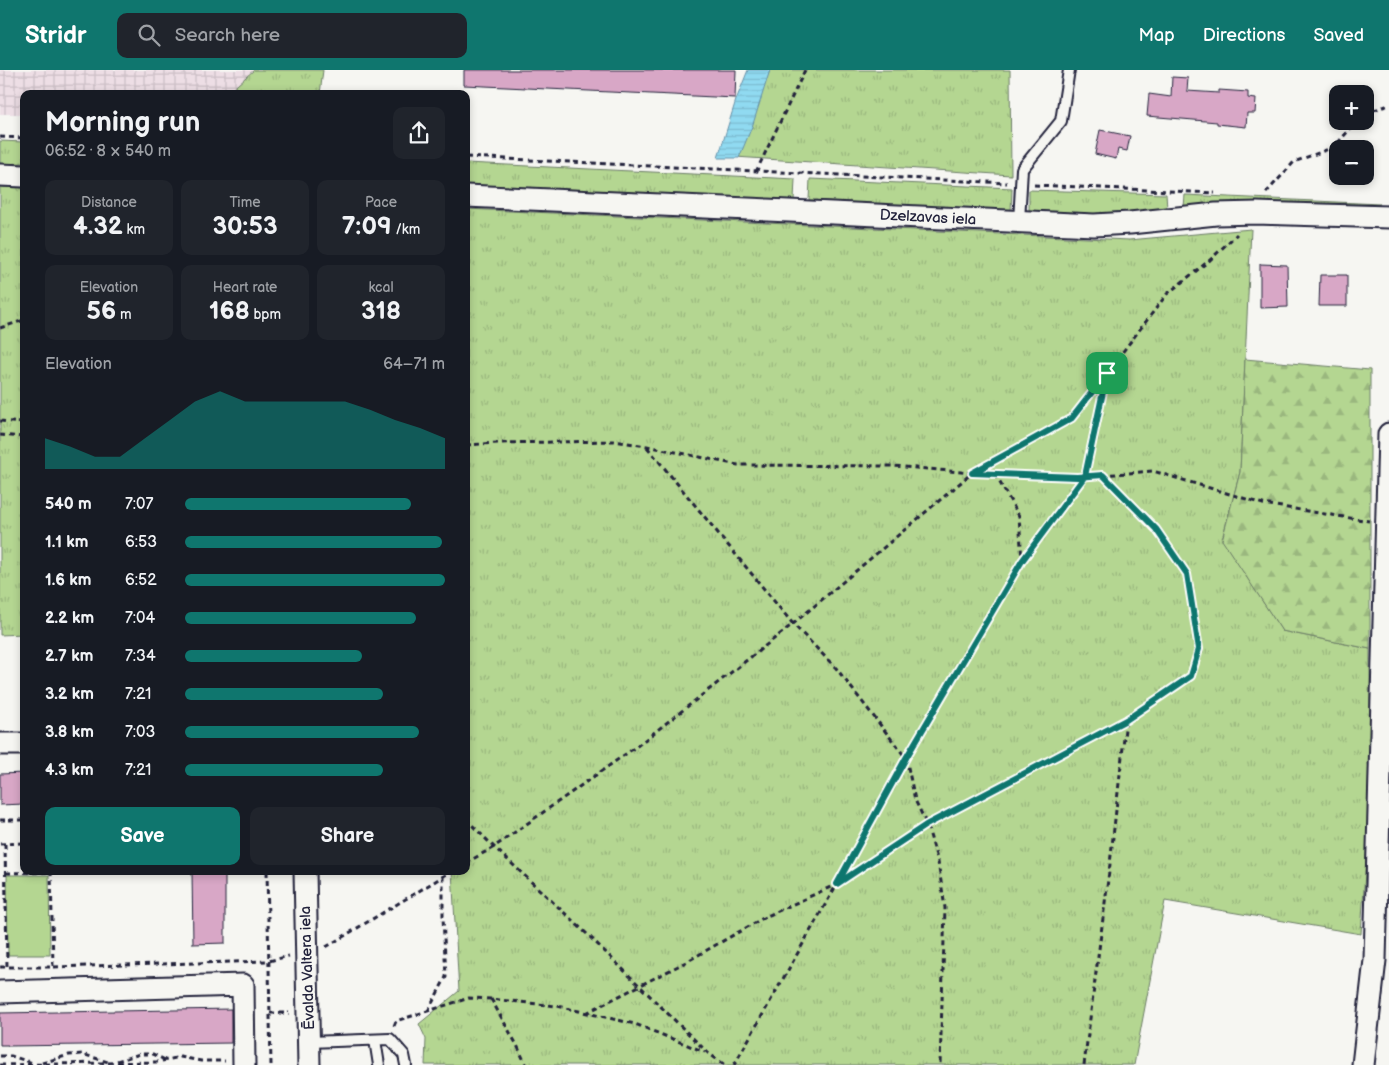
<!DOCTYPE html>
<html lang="en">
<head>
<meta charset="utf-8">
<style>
	body { margin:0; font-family:"Balsamiq Sans",sans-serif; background:#20242c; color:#f1f3f6; height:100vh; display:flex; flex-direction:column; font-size:19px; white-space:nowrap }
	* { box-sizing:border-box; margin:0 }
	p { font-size:16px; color:#9ea1a6 }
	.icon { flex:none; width:28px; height:28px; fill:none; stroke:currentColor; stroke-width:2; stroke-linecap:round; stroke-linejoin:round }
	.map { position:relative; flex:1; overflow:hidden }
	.drawer { position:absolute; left:20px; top:20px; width:450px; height:785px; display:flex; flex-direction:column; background:#171b24; border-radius:10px; box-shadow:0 2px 8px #0003 }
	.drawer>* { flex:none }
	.fabs { position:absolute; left:1329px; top:15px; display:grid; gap:10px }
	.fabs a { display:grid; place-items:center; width:45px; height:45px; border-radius:10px; background:#171b24; box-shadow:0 2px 8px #0003; font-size:25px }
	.pin { position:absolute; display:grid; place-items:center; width:42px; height:42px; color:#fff; margin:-21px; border-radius:10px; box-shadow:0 2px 8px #0006 }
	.round { display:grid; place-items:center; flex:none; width:52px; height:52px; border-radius:10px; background:#20242c }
	.summary { display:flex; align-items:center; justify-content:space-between; height:85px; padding:0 25px }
	h1 { font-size:28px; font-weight:700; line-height:38px }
	.figures { display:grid; grid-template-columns:repeat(3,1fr); gap:8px; height:85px; padding:5px 25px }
	.figures div { display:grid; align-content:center; border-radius:10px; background:#20242c; text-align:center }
	.figures b { font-size:25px; font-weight:700 }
	.figures small { font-size:14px; font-weight:400 }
	.figures p { font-size:14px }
	.chart { height:140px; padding:10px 25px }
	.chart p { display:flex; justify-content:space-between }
	.chart svg { width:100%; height:90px; margin-top:5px; fill:#0f766e; opacity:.7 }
	.button { display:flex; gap:10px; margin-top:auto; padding:10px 25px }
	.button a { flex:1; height:58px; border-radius:10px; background:#0f766e; color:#fff; font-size:20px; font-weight:700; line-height:58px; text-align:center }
	.button a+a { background:#20242c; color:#f1f3f6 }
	ul { padding:0 25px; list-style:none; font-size:16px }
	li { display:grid; grid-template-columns:80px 60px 1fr; align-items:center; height:38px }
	li i { height:12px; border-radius:6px; background:#0f766e }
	header { display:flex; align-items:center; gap:30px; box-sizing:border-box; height:70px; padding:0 25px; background:#0f766e; color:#fff }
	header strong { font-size:24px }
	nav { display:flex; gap:28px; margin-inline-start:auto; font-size:18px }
	.search { width:350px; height:45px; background:#20242c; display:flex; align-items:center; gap:12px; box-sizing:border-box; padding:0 18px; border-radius:10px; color:#9ea1a6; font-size:19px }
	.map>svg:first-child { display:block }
</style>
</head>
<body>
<header>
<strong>Stridr</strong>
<div class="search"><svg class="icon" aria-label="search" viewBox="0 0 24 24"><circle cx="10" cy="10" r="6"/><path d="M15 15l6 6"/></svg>Search here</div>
<nav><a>Map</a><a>Directions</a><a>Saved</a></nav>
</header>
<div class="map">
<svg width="1389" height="995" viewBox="0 0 1389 995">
	<defs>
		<pattern id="industrial-grid" width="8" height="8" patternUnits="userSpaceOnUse" patternTransform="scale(1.25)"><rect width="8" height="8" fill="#eddee5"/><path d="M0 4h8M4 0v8" fill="none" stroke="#cbbec5"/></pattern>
		<pattern id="grass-tufts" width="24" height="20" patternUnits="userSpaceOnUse" patternTransform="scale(1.25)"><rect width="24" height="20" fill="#b4d691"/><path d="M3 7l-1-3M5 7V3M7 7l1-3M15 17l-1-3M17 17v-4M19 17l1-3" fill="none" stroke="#9ab77e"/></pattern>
		<pattern id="forest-firs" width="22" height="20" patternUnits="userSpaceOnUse" patternTransform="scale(1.25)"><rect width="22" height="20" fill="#b4d691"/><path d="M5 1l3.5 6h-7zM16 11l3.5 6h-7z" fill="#9ab77e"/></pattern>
		<pattern id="water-rules" width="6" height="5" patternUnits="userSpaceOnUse" patternTransform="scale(1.25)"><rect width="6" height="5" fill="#90daf1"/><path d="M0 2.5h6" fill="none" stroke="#7cbbd0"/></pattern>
	</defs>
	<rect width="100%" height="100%" fill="#f6f6f2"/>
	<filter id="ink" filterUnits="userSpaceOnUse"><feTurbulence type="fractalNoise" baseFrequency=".02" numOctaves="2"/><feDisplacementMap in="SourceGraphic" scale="10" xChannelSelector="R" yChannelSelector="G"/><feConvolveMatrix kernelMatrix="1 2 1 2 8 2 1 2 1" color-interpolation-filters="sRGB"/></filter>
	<g filter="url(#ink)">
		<path fill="url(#industrial-grid)" d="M0 0H254L228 24H24V44H0Z"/>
		<g fill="url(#grass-tufts)" stroke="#6b7c66">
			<path d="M254 0H323L320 24H232L229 22Z"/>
			<path d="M770 0H1010L1011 105 735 87Z"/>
			<path d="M0 71 24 72V93L0 94Z"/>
			<path d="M466 93 795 109 794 130 466 115Z"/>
			<path d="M810 109 1012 118 1011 141 809 130Z"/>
			<path d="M0 117 24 118V564L0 565Z"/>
			<path d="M1029 120 1166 124 1167 139 1088 144 1029 140Z"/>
			<path d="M1185 125 1380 134 1370 137 1314 133 1256 132 1222 133 1184 137Z"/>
			<path d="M466 139 1129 170 1251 159 1240 402 1222 469 1282 561 1370 579V724L1361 864 1165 831 1134 995H425L426 969 419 954 459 921 452 801H466Z"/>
		</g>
		<path fill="url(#forest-firs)" stroke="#6b7c66" d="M1245 289 1370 300V579L1282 561 1222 470 1240 402Z"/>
		<path fill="#b4d691" stroke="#6b7c66" d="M7 805H49L50 885H8Z"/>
		<path fill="url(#water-rules)" stroke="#6490a8" d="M748 0H770L753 54 739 88H718L736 30Z"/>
		<g fill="#d8a7c6" stroke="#22223b">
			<path d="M464 0H736L735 28 464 15Z"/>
			<path d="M1172 7 1188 8 1187 21 1219 23V20L1248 22V28L1256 29 1255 43H1247L1246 57 1217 54V52L1147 46 1149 24 1171 27Z"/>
			<path d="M1100 60 1130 66 1127 81 1118 79 1116 89 1095 84Z"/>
			<path d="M1260 194 1287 195 1288 237 1260 238Z"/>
			<path d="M1320 205H1347V236H1319Z"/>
			<path d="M24 703V734L0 735V704Z"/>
			<path d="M192 801H225V873L193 874Z"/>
			<path d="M231 939V973L8 976V975H0V943Z"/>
		</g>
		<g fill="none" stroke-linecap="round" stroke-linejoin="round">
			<g stroke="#22223b" stroke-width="14">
				<g id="service">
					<path d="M1019 151 1022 99 1061 51 1069 0"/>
					<path d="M375 970 379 995"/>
					<path d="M309 972 390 969 404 985 406 995"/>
				</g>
			</g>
			<g stroke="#22223b" stroke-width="25">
				<g id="minor">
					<path d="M0 105 24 106"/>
					<path d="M466 126 1094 155 1130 153 1216 144 1257 143 1389 147"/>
					<path d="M0 674H24"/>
					<path d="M305 801 309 995"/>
					<path d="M0 922 243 915 244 995"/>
					<path d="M1363 995 1375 890 1389 364"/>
				</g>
			</g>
			<g stroke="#22223b" stroke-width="3" stroke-dasharray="5 4" stroke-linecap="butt">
				<path d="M1365 43 1389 35"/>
				<path d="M0 67 24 68"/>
				<path d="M466 87 1007 113"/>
				<path d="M756 102 805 0"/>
				<path d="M1034 115 1215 123"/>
				<path d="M1266 123 1294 92 1334 77 1357 51"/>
				<path d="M0 258 24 250"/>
				<path d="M0 351 24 353"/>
				<path d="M0 365 24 367"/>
				<path d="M466 375 498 373 614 371 647 376 738 395 894 396 972 403 1077 407 1153 401 1263 434 1369 451"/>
				<path d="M647 377 793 554 836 598 906 688 915 730 927 755 938 792 945 838 940 995"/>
				<path d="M995 404 1019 446 1022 491"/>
				<path d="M466 749 494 777 587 864 708 983 725 995"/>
				<path d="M0 750H24"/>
				<path d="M0 774 24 773"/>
				<path d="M5 774 7 897"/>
				<path d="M466 793 494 777 637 676 793 554 972 403 1072 348 1167 224 1210 190 1237 164"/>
				<path d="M51 801 53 897"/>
				<path d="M267 801 271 995"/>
				<path d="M6 803 51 802"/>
				<path d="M326 877 452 801"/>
				<path d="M0 897H53L269 891 289 886"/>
				<path d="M491 929 517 975 526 995"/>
				<path d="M428 941 446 907 443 847V801"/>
				<path d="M270 943H289"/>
				<path d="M586 943 686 892 765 847 837 814 927 755 1126 650"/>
				<path d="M394 956 396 951 469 928 491 929 557 936 635 954 705 982"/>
				<path d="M0 986H11L33 993"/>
				<path d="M117 991 140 984H153L165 990"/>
				<path d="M42 993 69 985 82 984 108 992"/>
				<path d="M0 995 158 992 180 987 201 991H225"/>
				<path d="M734 995 837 814 906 688 1022 491 1085 406 1106 306"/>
				<path d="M1084 995 1110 794 1126 650 1191 606 1199 579 1187 504 1156 459 1103 405"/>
			</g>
			<use href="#service" stroke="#f6f6f2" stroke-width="10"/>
			<use href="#minor" stroke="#f6f6f2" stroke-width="21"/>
		</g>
	</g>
	<g fill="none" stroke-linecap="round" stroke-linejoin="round" filter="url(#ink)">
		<g stroke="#fff" stroke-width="10">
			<path id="route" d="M1107 303 1085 406 1022 491 906 688 837 814 926 755 1126 650 1191 606 1199 579 1187 504 1156 459 1103 405 1077 407 972 403 1072 348 1107 303"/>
		</g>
		<use href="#route" stroke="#0f766e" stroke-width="6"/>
	</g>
	<g text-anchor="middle" stroke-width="4" stroke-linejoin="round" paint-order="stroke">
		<g font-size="15" fill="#22223b" stroke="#f6f6f2">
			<text transform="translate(928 147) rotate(3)" y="5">Dzelzavas iela</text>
			<text transform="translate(307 898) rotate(-92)" y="5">Ēvalda Valtera iela</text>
		</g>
	</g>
</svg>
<div class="fabs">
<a>+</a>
<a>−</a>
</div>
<div class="pin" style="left:1107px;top:303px;background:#1e9e55"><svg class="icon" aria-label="arrive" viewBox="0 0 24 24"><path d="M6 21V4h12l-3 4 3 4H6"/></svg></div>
<section class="drawer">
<div class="summary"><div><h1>Morning run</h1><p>06:52 · 8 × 540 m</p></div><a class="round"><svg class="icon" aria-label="share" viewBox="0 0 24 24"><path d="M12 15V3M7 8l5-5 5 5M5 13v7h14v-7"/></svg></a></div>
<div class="figures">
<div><p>Distance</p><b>4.32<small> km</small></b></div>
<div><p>Time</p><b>30:53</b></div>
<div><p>Pace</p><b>7:09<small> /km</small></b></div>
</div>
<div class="figures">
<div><p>Elevation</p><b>56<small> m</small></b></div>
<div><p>Heart rate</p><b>168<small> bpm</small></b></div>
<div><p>kcal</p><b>318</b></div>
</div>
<div class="chart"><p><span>Elevation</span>64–71 m</p>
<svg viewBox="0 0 160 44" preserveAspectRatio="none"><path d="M0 44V29L10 33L20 38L30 38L40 29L50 20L60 11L70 6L80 11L90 11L100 11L110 11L120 11L130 15L140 20L150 24L160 29V44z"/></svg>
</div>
<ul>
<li><b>540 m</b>7:07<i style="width:87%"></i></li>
<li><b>1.1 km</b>6:53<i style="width:99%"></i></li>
<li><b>1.6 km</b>6:52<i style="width:100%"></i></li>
<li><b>2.2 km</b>7:04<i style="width:89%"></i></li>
<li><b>2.7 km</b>7:34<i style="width:68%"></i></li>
<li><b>3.2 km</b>7:21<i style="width:76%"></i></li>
<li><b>3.8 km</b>7:03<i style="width:90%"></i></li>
<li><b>4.3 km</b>7:21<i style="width:76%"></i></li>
</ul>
<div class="button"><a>Save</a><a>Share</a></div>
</section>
</div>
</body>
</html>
